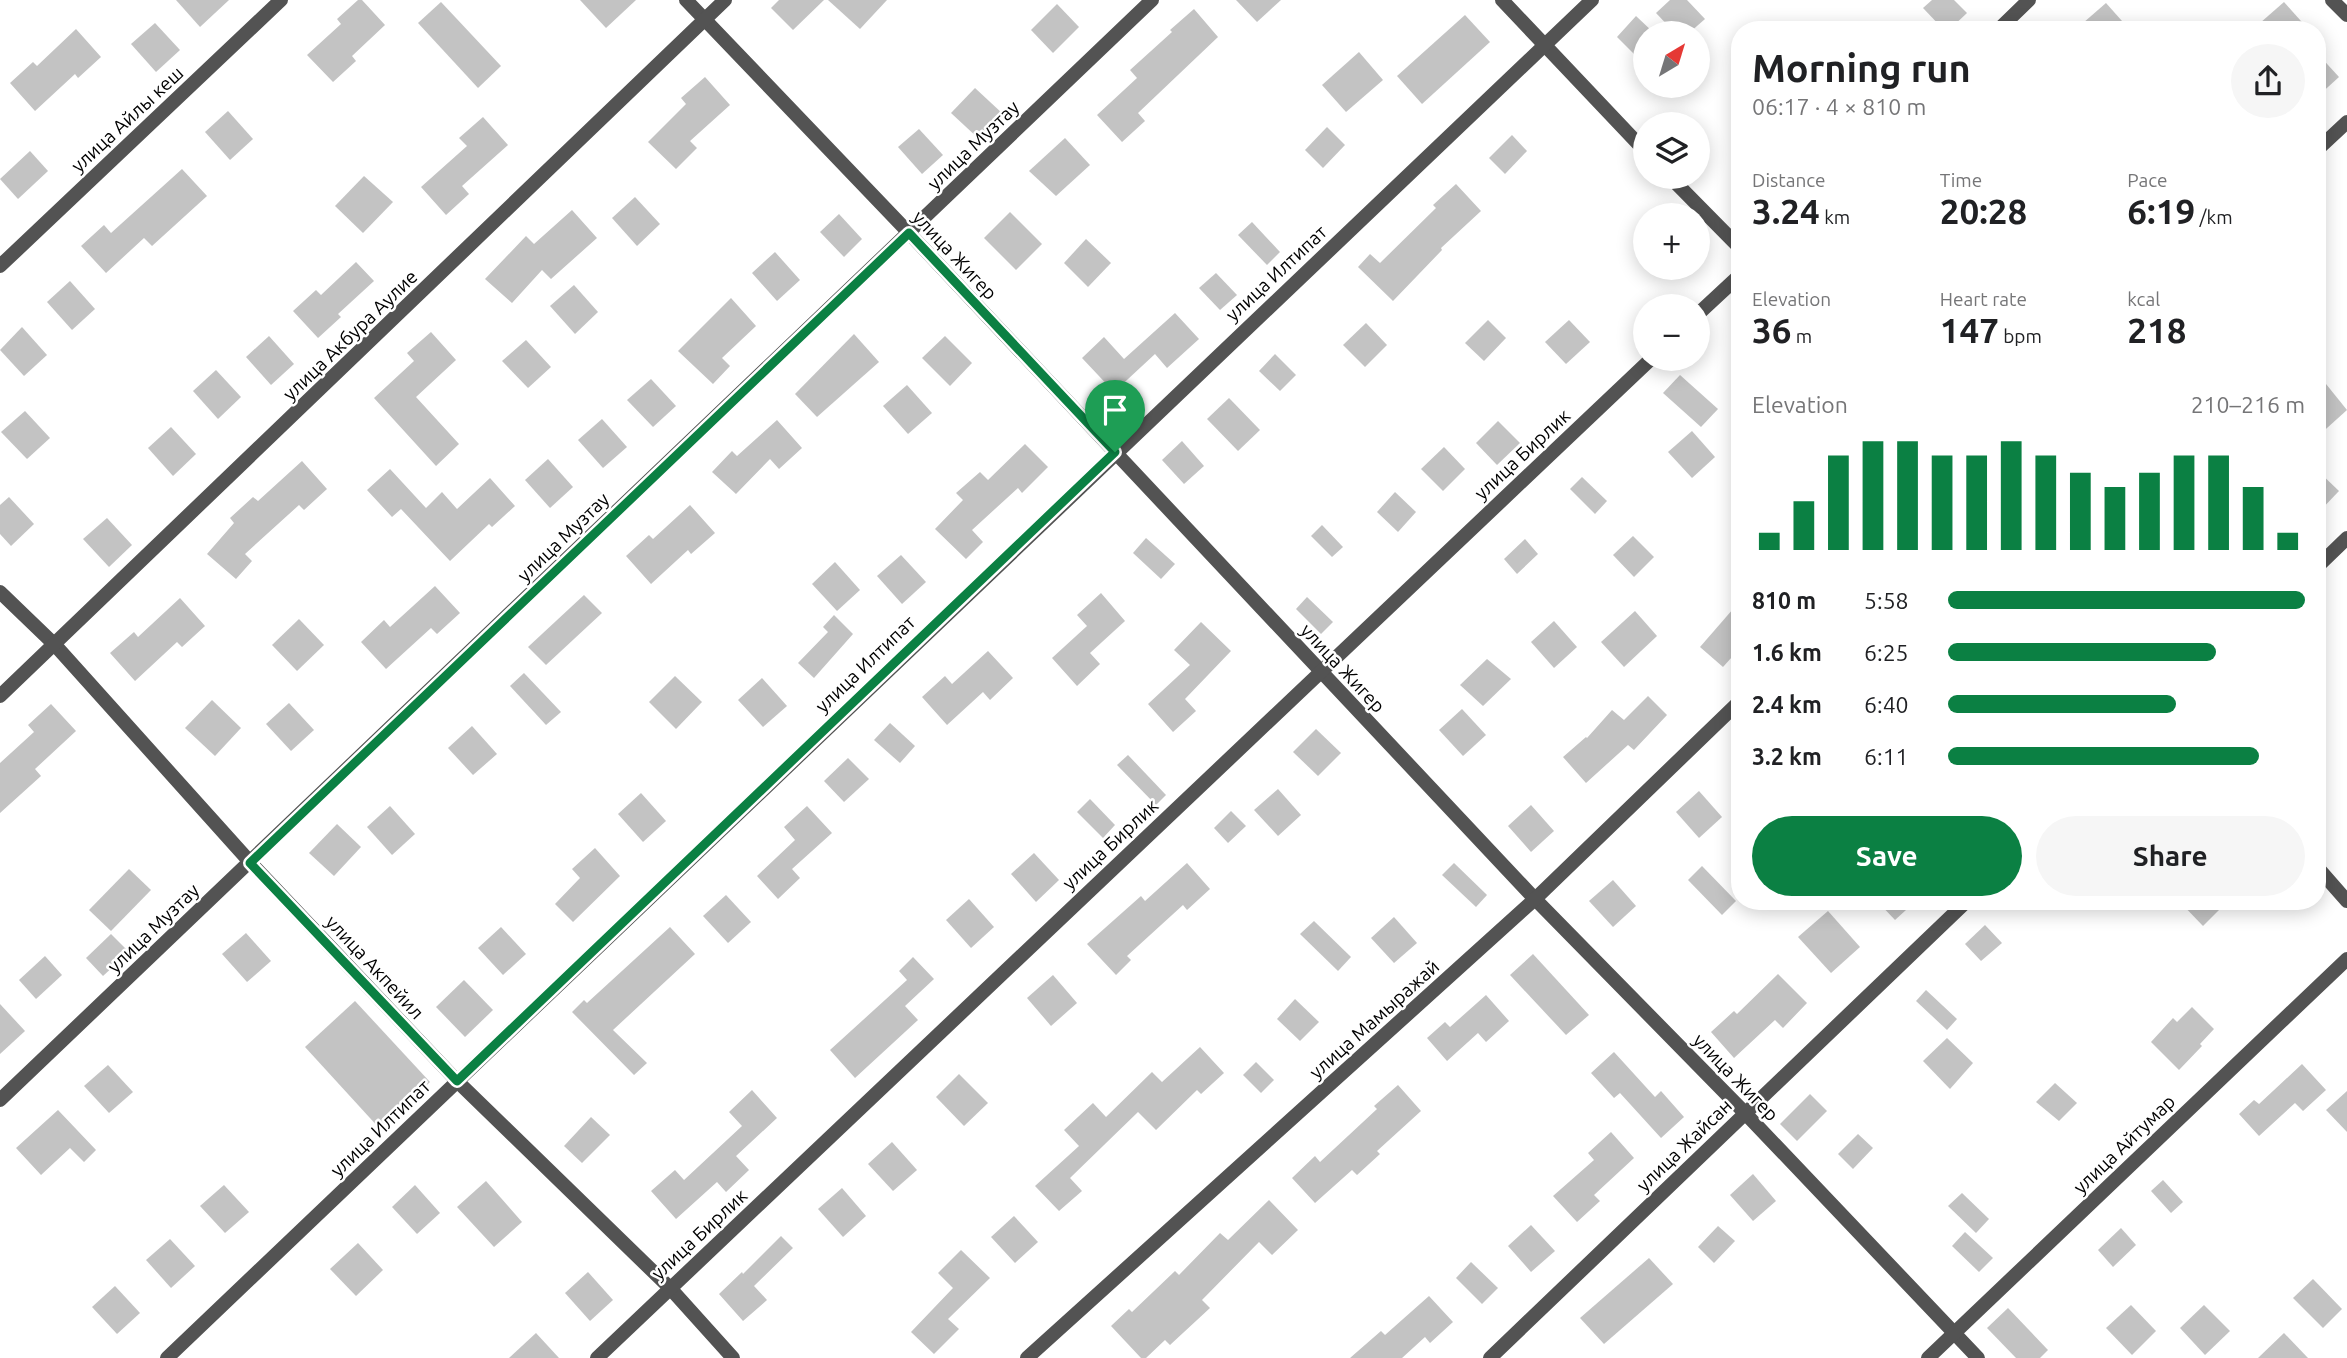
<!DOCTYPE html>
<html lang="en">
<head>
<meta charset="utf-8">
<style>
	body { margin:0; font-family:Ubuntu,sans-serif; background:#f6f6f6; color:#202124; height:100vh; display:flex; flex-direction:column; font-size:26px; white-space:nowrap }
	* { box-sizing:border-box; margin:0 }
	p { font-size:23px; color:#757577 }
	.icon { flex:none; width:38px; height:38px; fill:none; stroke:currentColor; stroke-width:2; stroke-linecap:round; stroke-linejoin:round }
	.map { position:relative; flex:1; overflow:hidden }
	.sheet { position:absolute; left:1731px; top:21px; width:595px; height:889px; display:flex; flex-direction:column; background:#fff; border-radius:28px; box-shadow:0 4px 18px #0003 }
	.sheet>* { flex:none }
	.needle { width:46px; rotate:38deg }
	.tools { position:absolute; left:1633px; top:21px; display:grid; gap:14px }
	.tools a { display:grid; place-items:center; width:77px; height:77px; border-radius:50%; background:#fff; box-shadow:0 4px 18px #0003; font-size:35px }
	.pin { position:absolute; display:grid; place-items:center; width:60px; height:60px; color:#fff; margin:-72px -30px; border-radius:50% 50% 50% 0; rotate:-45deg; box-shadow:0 0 7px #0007 }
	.pin .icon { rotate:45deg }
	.round { display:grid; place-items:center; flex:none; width:74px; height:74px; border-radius:37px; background:#f6f6f6 }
	.overview { display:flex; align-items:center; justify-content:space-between; height:119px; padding:0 21px }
	h1 { font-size:38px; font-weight:600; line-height:52px }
	.metrics { display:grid; grid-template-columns:repeat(3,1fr); gap:10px; height:119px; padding:7px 21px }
	.metrics div { display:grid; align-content:center }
	.metrics b { font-size:35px; font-weight:600 }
	.metrics small { font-size:19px; font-weight:400 }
	.metrics p { font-size:19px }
	.chart { height:196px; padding:14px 21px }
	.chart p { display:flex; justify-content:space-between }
	.chart svg { width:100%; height:126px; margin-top:7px; stroke:#0b8043; stroke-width:6 }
	.primary-button { display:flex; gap:14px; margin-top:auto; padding:14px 21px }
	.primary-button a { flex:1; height:80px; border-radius:42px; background:#0b8043; color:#fff; font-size:28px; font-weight:600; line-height:80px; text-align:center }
	.primary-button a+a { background:#f6f6f6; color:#202124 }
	ul { padding:0 21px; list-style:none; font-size:23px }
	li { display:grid; grid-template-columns:112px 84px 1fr; align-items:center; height:52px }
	li i { height:18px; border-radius:9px; background:#0b8043 }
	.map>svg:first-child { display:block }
</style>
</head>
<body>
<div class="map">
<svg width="2347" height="1358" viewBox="0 0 2347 1358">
	<rect width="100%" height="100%" fill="#fff"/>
	<g fill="#c3c3c3">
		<path d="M176 0H229L200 27Z"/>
		<path d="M358 0H362L385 25 352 56 356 61 333 82 307 55 341 24 337 19Z"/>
		<path d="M580 0H636L606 28Z"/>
		<path d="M779 0H824L793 30 771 8Z"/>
		<path d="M828 0H887L860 29Z"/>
		<path d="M1236 0H1281L1257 22Z"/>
		<path d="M1670 0H1687L1705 19 1689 33H1675L1656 13Z"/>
		<path d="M1932 0H1954L1967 13 1949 30H1944L1923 8Z"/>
		<path d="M441 2 501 66 478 88 418 23Z"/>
		<path d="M2284 2 2309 30H2252Z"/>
		<path d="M2106 3 2130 30H2075Z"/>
		<path d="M1057 4 1079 27 1053 53 1031 30Z"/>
		<path d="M1194 9 1218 37 1138 113 1145 121 1122 142 1097 115 1137 78 1130 70 1172 32 1170 30Z"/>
		<path d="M1465 15 1490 42 1422 104 1397 76Z"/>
		<path d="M1636 16 1654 33H1645V42L1634 54 1617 37Z"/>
		<path d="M155 23 180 50 156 72 131 44Z"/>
		<path d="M76 29 101 57 78 78 75 74 35 111 10 83 33 62 37 66Z"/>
		<path d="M1359 52 1383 80 1346 112 1322 85Z"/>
		<path d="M2317 53 2339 77 2317 97Z"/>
		<path d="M705 77 730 105 690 141 697 148 676 169 648 142 686 104 681 98Z"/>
		<path d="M975 88 1003 114 979 139 951 113Z"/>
		<path d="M228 111 253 139 230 160 205 132Z"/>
		<path d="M483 117 508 145 462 186 469 194 446 215 421 187 467 146 459 138Z"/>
		<path d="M1327 127 1345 145 1323 168 1305 150Z"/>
		<path d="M919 129 943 155 922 174 898 147Z"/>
		<path d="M1512 135 1527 151 1505 174 1489 158Z"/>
		<path d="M1065 138 1090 165 1056 196 1029 171Z"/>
		<path d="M30 151 48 171 18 199 0 179Z"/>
		<path d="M182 169 207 196 152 246 144 238 106 273 81 246 104 225 111 233Z"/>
		<path d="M364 176 393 202 363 233 335 206Z"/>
		<path d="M1456 184 1481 211 1441 248 1442 250 1393 301 1358 267 1370 254 1380 263 1436 208 1433 205Z"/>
		<path d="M635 197 660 224 637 246 612 218Z"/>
		<path d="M572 210 597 238 551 279 542 270 512 303 485 279 526 236 534 244Z"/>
		<path d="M1010 212 1042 244 1016 270 984 238Z"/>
		<path d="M839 214 862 239 844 257 820 232Z"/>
		<path d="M1252 222 1280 252 1267 265 1238 235Z"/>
		<path d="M1086 239 1111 263 1088 287 1064 263Z"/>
		<path d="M775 252 800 280 777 301 752 273Z"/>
		<path d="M356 262 374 281 338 314 341 317 318 338 293 311 316 290 321 295Z"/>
		<path d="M1216 273 1237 295 1220 310 1199 288Z"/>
		<path d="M70 281 95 309 72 330 47 302Z"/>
		<path d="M574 285 598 312 575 334 550 306Z"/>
		<path d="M731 298 756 326 722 358 730 366 713 384 678 351Z"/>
		<path d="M1175 313 1199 339 1167 368 1155 354 1114 392 1082 358 1104 337 1124 359Z"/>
		<path d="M1488 320 1506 338 1484 361 1465 343Z"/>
		<path d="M1569 320 1590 342 1566 364 1545 342Z"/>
		<path d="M1366 323 1387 345 1365 367 1343 345Z"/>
		<path d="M22 327 47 355 24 376 0 350Z"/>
		<path d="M431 332 456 360 416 397 459 444 436 466 374 398 414 361 407 353Z"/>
		<path d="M854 334 879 362 817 417 795 394Z"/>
		<path d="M269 336 294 364 271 385 246 357Z"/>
		<path d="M945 336 972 363 950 386 922 358Z"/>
		<path d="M526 340 551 367 528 388 502 361Z"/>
		<path d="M1275 354 1296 375 1280 391 1259 371Z"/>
		<path d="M216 370 241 397 218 419 193 391Z"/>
		<path d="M1680 375 1718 409 1701 427 1663 393Z"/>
		<path d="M651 379 676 406 653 427 627 400Z"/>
		<path d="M2326 384 2347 410 2317 437V393Z"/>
		<path d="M907 385 932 413 908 434 883 406Z"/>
		<path d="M1229 398 1260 430 1238 451 1207 419Z"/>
		<path d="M25 411 50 438 27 459 1 432Z"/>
		<path d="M602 419 627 447 603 468 578 440Z"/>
		<path d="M777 420 802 448 779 469 770 459 736 494 712 472 732 451 737 456Z"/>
		<path d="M1498 421 1520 443 1497 465 1476 443Z"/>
		<path d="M171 427 196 454 173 476 148 448Z"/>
		<path d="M1692 431 1715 457 1692 478 1668 452Z"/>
		<path d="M1182 441 1204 466 1184 484 1162 460Z"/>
		<path d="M1025 444 1048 467 1022 493 1018 488 972 530 983 542 966 559 935 529 963 500 956 493 980 472 988 480Z"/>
		<path d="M1444 447 1465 469 1443 491 1421 469Z"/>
		<path d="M548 459 573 487 550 508 525 480Z"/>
		<path d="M302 461 327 489 304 510 299 505 245 554 252 561 236 579 207 554 234 523 230 518 253 497 258 501Z"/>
		<path d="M390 469 426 508 442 492 457 509 490 478 515 506 492 527 489 524 450 561 401 509 392 517 367 490Z"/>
		<path d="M2317 470 2339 491 2317 514Z"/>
		<path d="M1582 477 1607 501 1595 514 1570 489Z"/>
		<path d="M1395 492 1416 512 1398 532 1377 512Z"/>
		<path d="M9 497 34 524 11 546 0 534V505Z"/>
		<path d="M690 505 715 533 691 554 688 550 651 584 626 556 649 535 653 539Z"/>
		<path d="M107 518 132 545 109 567 83 539Z"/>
		<path d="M1322 525 1343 547 1332 557 1311 536Z"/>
		<path d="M1633 536 1654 557 1634 577 1613 555Z"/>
		<path d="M1146 538 1175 564 1161 579 1133 553Z"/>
		<path d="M1525 539 1538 554 1517 574 1504 559Z"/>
		<path d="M901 555 926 582 902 604 877 576Z"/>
		<path d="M835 562 860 590 837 611 812 584Z"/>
		<path d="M435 586 460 613 437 634 431 628 386 669 361 642 384 620 390 627Z"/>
		<path d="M1101 593 1125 621 1090 653 1100 664 1077 686 1052 658 1087 626 1077 615Z"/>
		<path d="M584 595 602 613 546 665 528 647Z"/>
		<path d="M1307 597 1333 622 1321 634 1296 609Z"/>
		<path d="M180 598 205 626 182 647 177 642 135 681 110 653 134 632 138 637Z"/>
		<path d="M1740 601V648L1723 667 1700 647Z"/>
		<path d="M1635 611 1657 636 1624 667 1601 642Z"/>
		<path d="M834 615 853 634 814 678 798 663 828 632 823 627Z"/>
		<path d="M299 619 324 645 297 671 272 645Z"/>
		<path d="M1554 621 1577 647 1554 668 1531 642Z"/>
		<path d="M1201 622 1231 651 1185 699 1196 711 1173 732 1148 704 1190 665 1174 650Z"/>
		<path d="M988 651 1013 678 990 700 983 692 947 725 922 697 945 676 952 684Z"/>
		<path d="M1487 659 1511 679 1483 706 1460 685Z"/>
		<path d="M524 673 561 712 546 725 510 686Z"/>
		<path d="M675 676 702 702 676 729 649 702Z"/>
		<path d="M762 678 787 706 763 727 738 700Z"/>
		<path d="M1648 696 1667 715 1634 750 1628 745 1586 783 1563 757 1586 737 1587 738 1612 710 1624 720Z"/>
		<path d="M212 700 241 728 215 756 185 728Z"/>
		<path d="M289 703 314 730 291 751 266 724Z"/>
		<path d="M51 704 76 731 35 769 41 776 0 813V763L34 732 28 725Z"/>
		<path d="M1462 709 1486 735 1463 756 1439 730Z"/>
		<path d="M890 723 915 746 900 763 874 740Z"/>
		<path d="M472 726 497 754 473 775 448 748Z"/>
		<path d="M1316 729 1341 753 1318 776 1293 752Z"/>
		<path d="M1128 755 1166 795 1156 805 1117 765Z"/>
		<path d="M848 758 869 779 844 802 824 781Z"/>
		<path d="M1278 789 1301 815 1278 836 1254 810Z"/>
		<path d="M1699 791 1722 817 1699 838 1676 812Z"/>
		<path d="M641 793 666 821 643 842 618 814Z"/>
		<path d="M1090 799 1115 825 1103 838 1077 812Z"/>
		<path d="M1531 805 1554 831 1531 852 1508 826Z"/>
		<path d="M390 806 415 834 392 855 367 827Z"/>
		<path d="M807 806 832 833 792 869 800 878 778 899 757 876 795 840 784 827Z"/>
		<path d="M1231 811 1246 826 1228 843 1214 828Z"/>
		<path d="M337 824 361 847 334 876 309 853Z"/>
		<path d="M595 848 620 876 573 922 555 904 580 878 572 869Z"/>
		<path d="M1034 853 1059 880 1036 902 1011 874Z"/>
		<path d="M1187 863 1210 889 1187 910 1183 905 1127 956 1131 960 1116 975 1087 944 1141 896 1145 901Z"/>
		<path d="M1454 863 1487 895 1476 907 1442 875Z"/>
		<path d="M1702 866 1736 901 1722 915 1688 880Z"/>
		<path d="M129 869 151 890 111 931 89 910Z"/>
		<path d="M1613 880 1636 906 1613 927 1589 901Z"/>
		<path d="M726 895 751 922 728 943 703 916Z"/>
		<path d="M969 899 994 927 971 948 946 920Z"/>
		<path d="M1877 901H1898L1906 910 1895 920Z"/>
		<path d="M2179 901H2228L2203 926Z"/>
		<path d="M1828 911 1860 947 1831 973 1798 937Z"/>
		<path d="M1394 917 1417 943 1394 963 1371 938Z"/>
		<path d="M1314 921 1351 957 1338 971 1300 934Z"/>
		<path d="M1985 925 2002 943 1981 961 1965 944Z"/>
		<path d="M501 927 526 954 503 975 478 948Z"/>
		<path d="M670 927 695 954 613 1030 647 1063 634 1075 572 1012 584 1000 587 1003Z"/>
		<path d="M246 933 271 961 247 982 222 954Z"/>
		<path d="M111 934 129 952 103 976 86 958Z"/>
		<path d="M1533 954 1589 1015 1566 1035 1510 975Z"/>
		<path d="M45 956 62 975 36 999 19 980Z"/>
		<path d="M913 957 934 979 905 1006 918 1020 855 1078 830 1050 907 980 899 971Z"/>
		<path d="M1778 974 1807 1003 1783 1028 1775 1020 1734 1058 1711 1032 1734 1011 1737 1014Z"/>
		<path d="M1053 975 1077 1003 1051 1026 1027 998Z"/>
		<path d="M464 980 493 1010 465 1037 436 1007Z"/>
		<path d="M1926 990 1957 1019 1947 1030 1916 1001Z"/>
		<path d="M1486 995 1509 1021 1486 1042 1478 1033 1447 1061 1427 1038 1445 1022 1450 1027Z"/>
		<path d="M1295 999 1319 1022 1300 1041 1277 1019Z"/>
		<path d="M355 1001 430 1082 380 1129 305 1047Z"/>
		<path d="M0 1004 25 1031 0 1054Z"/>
		<path d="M2192 1007 2214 1029 2200 1044 2202 1046 2179 1070 2151 1042 2173 1018 2177 1022Z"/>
		<path d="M1947 1038 1973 1063 1950 1089 1923 1061Z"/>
		<path d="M1200 1047 1224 1073 1201 1094 1197 1090 1156 1130 1138 1112 1070 1178 1082 1191 1059 1211 1035 1186 1079 1146 1064 1130 1093 1103 1106 1117 1152 1072 1162 1082Z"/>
		<path d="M1614 1052 1655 1097 1661 1091 1684 1117 1661 1138 1620 1093 1614 1098 1591 1073Z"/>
		<path d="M1256 1062 1274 1080 1261 1093 1243 1075Z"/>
		<path d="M2302 1064 2326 1090 2303 1111 2295 1103 2259 1136 2239 1114 2254 1100 2259 1104Z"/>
		<path d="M108 1065 133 1092 109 1113 84 1086Z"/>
		<path d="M959 1074 988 1103 964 1126 936 1097Z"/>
		<path d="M2055 1083 2077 1103 2059 1121 2036 1102Z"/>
		<path d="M1398 1085 1421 1111 1377 1151 1380 1154 1357 1175 1352 1170 1315 1203 1292 1178 1315 1156 1320 1162 1377 1109 1374 1106Z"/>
		<path d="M752 1090 777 1118 736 1156 749 1170 726 1192 717 1182 676 1219 651 1191 675 1170 684 1180 742 1126 729 1112Z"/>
		<path d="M2347 1091V1132L2326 1110Z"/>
		<path d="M1810 1094 1827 1111 1797 1141 1780 1124Z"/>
		<path d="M58 1110 96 1150 84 1162 70 1148 41 1175 16 1148Z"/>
		<path d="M591 1117 610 1135 582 1163 564 1146Z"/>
		<path d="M1611 1132 1634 1158 1594 1195 1600 1201 1577 1222 1553 1196 1594 1160 1588 1153Z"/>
		<path d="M1858 1134 1873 1148 1853 1169 1838 1154Z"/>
		<path d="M892 1142 917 1170 893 1191 868 1164Z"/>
		<path d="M1753 1174 1776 1201 1753 1221 1730 1195Z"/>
		<path d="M2163 1180 2183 1202 2171 1213 2151 1191Z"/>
		<path d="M486 1181 522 1222 494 1247 457 1207Z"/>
		<path d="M224 1185 249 1212 225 1233 200 1206Z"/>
		<path d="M415 1185 440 1213 417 1234 392 1207Z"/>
		<path d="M842 1188 866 1216 843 1237 818 1209Z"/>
		<path d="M1962 1193 1989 1219 1976 1233 1948 1206Z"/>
		<path d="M1269 1200 1298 1230 1272 1255 1259 1242 1202 1300 1210 1308 1170 1345 1165 1340 1146 1358H1141L1111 1326 1129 1309 1132 1312 1175 1271 1179 1275 1220 1233 1228 1240Z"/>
		<path d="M1014 1216 1038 1242 1015 1263 991 1237Z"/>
		<path d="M1531 1225 1555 1251 1531 1272 1508 1246Z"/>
		<path d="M1718 1226 1735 1241 1714 1263 1698 1247Z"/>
		<path d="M2121 1228 2136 1245 2113 1267 2098 1250Z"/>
		<path d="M1965 1232 1993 1258 1979 1272 1952 1246Z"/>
		<path d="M781 1236 793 1248 754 1286 767 1300 743 1321 719 1294 742 1272 743 1274Z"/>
		<path d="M170 1239 195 1266 171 1288 146 1260Z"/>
		<path d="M358 1243 383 1270 356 1296 330 1269Z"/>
		<path d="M961 1250 990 1278 948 1319 959 1329 934 1354 911 1332 953 1288 938 1273Z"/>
		<path d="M1649 1258 1673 1284 1604 1344 1580 1318Z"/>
		<path d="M1471 1262 1498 1288 1482 1304 1456 1278Z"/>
		<path d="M588 1272 613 1300 590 1321 565 1293Z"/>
		<path d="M2313 1279 2342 1309 2323 1328 2293 1298Z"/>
		<path d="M115 1286 140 1313 117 1334 92 1307Z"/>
		<path d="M1429 1296 1453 1322 1430 1343 1425 1337 1402 1358H1350L1381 1331 1385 1335Z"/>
		<path d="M2131 1305 2156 1331 2132 1355 2106 1328Z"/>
		<path d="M2204 1305 2230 1331 2205 1355 2180 1328Z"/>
		<path d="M2008 1308 2048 1350 2040 1358H2016L1987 1328Z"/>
		<path d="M536 1333 559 1358H509Z"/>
		<path d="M2284 1333 2308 1358H2258Z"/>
	</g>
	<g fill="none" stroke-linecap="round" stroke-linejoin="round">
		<g stroke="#535353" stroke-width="14">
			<path d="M686 0 909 233 1535 899 1745 1113 1978 1358"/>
			<path d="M1502 0 1645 151"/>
			<path d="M2332 0 2347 15"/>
			<path d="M1998 30 2029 0"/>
			<path d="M2317 150 2347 122"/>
			<path d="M1670 177 1740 248"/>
			<path d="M0 266 281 0"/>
			<path d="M1698 314 1740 275"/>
			<path d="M2317 567 2347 538"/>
			<path d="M0 592 55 645 250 862 457 1081 670 1288 733 1358"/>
			<path d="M0 696 725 0"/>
			<path d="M2317 867 2347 901"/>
			<path d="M0 1100 1152 0"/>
			<path d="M167 1358 1592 0"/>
			<path d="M597 1358 1651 359"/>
			<path d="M1027 1358 1535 899 1740 701"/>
			<path d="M1490 1358 1967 901"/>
			<path d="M1928 1358 2347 959"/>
		</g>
	</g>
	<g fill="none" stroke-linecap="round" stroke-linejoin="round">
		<g stroke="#fff" stroke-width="14">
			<path id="route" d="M909 233 1115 452 457 1081 250 863Z"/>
		</g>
		<use href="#route" stroke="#0b8043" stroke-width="9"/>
	</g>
	<g text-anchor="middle" stroke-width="5" stroke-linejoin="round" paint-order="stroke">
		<g font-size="19" fill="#000" stroke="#fff">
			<text transform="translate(127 119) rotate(-43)" y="7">улица Айлы кеш</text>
			<text transform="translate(973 145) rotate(-44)" y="7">улица Музтау</text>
			<text transform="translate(955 255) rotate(47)" y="7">улица Жигер</text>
			<text transform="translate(1276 273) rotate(-43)" y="7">улица Илтипат</text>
			<text transform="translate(350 335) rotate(-44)" y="7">улица Акбура Аулие</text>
			<text transform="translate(1522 454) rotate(-43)" y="7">улица Бирлик</text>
			<text transform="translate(563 537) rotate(-44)" y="7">улица Музтау</text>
			<text transform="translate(865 664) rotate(-44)" y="7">улица Илтипат</text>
			<text transform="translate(1343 668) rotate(47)" y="7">улица Жигер</text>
			<text transform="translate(1110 844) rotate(-43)" y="7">улица Бирлик</text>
			<text transform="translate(153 928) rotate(-44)" y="7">улица Музтау</text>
			<text transform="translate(375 967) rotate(47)" y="7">улица Акпейил</text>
			<text transform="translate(1374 1019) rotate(-42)" y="7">улица Мамыражай</text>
			<text transform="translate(1736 1077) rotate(46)" y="7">улица Жигер</text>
			<text transform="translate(380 1128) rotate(-44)" y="7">улица Илтипат</text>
			<text transform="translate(2124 1144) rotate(-44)" y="7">улица Айтумар</text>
			<text transform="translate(1684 1145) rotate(-44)" y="7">улица Жайсан</text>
			<text transform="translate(699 1234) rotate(-43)" y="7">улица Бирлик</text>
		</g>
	</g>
</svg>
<div class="tools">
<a><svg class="needle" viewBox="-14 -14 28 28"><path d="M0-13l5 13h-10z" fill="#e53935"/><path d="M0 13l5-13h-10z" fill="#757577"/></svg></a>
<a><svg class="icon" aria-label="layers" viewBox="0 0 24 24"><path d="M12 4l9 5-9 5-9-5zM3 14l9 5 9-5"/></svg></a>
<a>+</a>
<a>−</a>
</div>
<div class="pin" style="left:1115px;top:452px;background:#1e9e55"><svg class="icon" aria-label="arrive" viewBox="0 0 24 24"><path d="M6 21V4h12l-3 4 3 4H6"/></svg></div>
<section class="sheet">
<div class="overview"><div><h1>Morning run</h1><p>06:17 · 4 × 810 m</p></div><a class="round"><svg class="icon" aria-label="share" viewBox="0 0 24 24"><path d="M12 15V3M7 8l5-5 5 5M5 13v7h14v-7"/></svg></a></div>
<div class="metrics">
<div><p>Distance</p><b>3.24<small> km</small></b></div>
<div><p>Time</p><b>20:28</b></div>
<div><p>Pace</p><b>6:19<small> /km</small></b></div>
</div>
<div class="metrics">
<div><p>Elevation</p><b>36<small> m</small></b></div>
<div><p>Heart rate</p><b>147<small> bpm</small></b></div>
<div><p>kcal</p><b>218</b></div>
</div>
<div class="chart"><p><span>Elevation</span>210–216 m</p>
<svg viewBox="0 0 160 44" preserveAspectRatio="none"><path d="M5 44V38M15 44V27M25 44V11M35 44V6M45 44V6M55 44V11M65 44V11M75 44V6M85 44V11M95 44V17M105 44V22M115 44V17M125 44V11M135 44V11M145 44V22M155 44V38"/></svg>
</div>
<ul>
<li><b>810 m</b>5:58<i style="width:100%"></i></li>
<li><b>1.6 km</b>6:25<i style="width:75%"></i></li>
<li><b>2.4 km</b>6:40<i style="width:64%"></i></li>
<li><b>3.2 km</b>6:11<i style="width:87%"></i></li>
</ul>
<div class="primary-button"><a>Save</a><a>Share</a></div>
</section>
</div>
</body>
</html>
